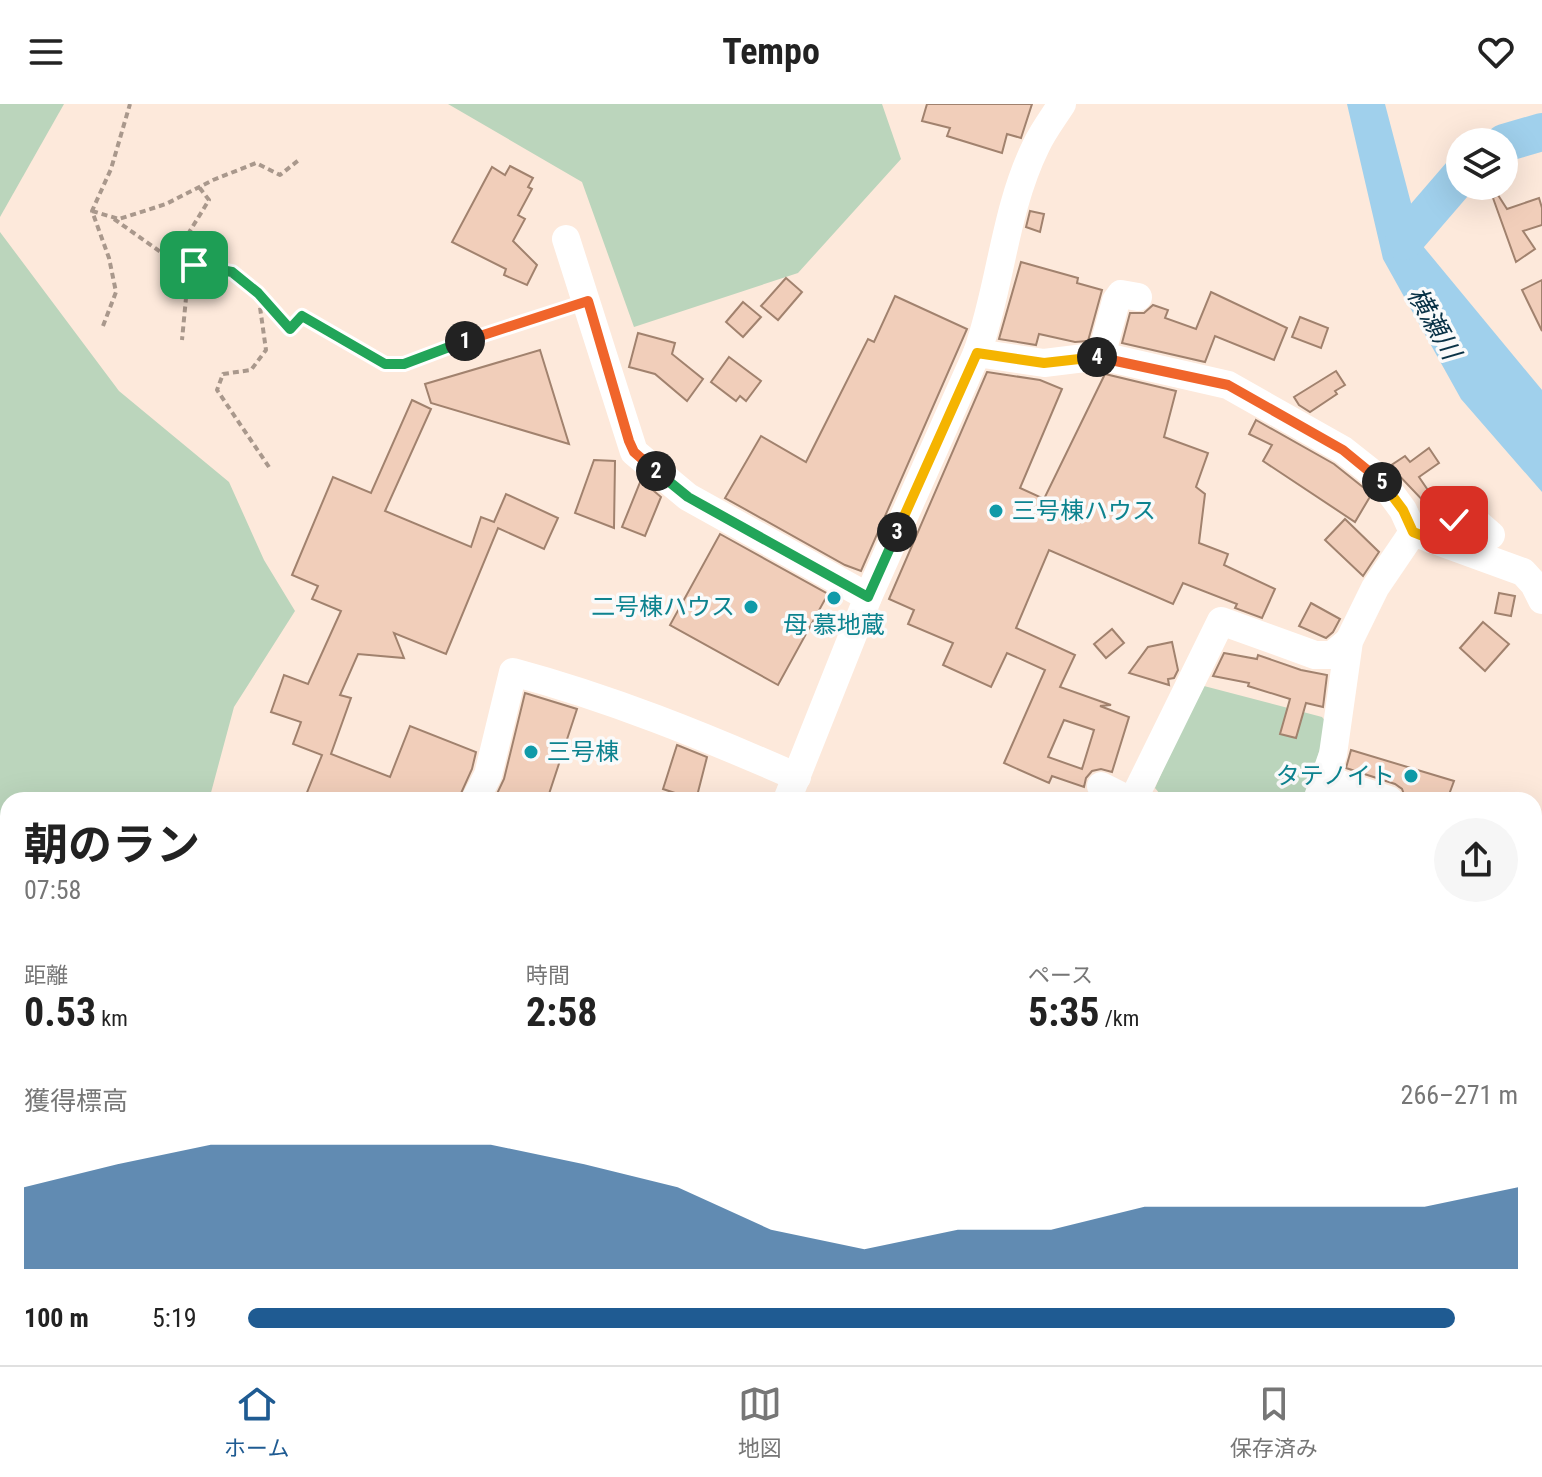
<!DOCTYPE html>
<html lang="ja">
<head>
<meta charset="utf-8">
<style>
	body { margin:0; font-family:"Roboto Condensed","Noto Sans JP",sans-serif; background:#f6f6f6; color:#222; height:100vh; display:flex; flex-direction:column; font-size:30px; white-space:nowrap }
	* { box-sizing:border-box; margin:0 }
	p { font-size:26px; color:#767676 }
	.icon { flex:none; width:44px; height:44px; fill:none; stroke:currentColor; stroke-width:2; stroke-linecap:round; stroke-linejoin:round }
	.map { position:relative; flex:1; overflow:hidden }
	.sheet { position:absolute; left:0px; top:688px; width:1542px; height:574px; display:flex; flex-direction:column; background:#fff; border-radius:24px 24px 0 0; box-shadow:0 8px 32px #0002 }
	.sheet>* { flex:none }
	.controls { position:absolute; left:1446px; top:24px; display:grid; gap:16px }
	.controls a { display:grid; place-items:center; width:72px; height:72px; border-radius:50%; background:#fff; box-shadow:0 8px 32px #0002; font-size:40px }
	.pin { position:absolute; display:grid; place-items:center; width:68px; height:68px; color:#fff; margin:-34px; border-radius:16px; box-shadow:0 4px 12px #0006 }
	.km { position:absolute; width:40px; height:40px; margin:-20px; border-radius:50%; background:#222; color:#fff; font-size:22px; line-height:40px; text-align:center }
	.round { display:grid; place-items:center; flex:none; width:84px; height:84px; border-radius:42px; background:#f6f6f6 }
	.headline { display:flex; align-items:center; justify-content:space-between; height:136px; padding:0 24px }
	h1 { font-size:44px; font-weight:700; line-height:60px }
	.metrics { display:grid; grid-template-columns:repeat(3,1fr); gap:12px; height:136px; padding:8px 24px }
	.metrics div { display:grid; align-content:center }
	.metrics b { font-size:40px; font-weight:700 }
	.metrics small { font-size:22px; font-weight:400 }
	.metrics p { font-size:22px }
	.chart { height:224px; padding:16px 24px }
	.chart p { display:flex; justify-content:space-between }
	.chart svg { width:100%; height:144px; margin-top:8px; fill:#1f5b92; opacity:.7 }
	ul { padding:0 24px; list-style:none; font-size:26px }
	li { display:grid; grid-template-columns:128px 96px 1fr; align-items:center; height:60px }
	li i { height:20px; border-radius:10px; background:#1f5b92 }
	header { display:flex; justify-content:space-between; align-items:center; height:104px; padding:0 24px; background:#fff; font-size:36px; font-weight:700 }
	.tab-bar { display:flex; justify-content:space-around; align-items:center; height:112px; border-top:2px solid #e0e0e0; background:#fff; font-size:22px; color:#767676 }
	.tab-bar a { display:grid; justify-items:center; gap:4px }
	.tab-bar .active { color:#1f5b92 }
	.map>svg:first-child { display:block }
</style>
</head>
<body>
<header><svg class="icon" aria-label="menu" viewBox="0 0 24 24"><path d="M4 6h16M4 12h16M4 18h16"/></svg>Tempo<svg class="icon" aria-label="heart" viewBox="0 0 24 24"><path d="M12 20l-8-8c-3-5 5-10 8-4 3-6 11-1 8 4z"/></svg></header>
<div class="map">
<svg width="1542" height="1261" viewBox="0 0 1542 1261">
	<rect width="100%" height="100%" fill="#fde9db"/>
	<g fill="#bbd5bc">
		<path d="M0 0H64L0 113Z"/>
		<path d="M448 0H882L901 55 798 169 634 223 582 78Z"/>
		<path d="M0 128 119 287 229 378 264 456 295 507 234 603 209 696H8V1077L0 1078Z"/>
		<path d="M1204 582 1322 613 1327 619 1306 696H1178L1160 690 1155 684 1197 586Z"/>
		<path d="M0 1187 8 1188V1254H64L67 1261H0Z"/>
		<path d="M294 1254H369L373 1261H295Z"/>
	</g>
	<path fill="#a0d0ec" d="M1347 0H1385L1422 141 1542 286V388L1461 295 1383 155Z"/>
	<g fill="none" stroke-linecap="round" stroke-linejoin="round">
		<g stroke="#a0d0ec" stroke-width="6">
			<path d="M1534 773 1542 766"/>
			<path d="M0 1072 8 1073"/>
		</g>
		<g stroke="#a0d0ec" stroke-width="38">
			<path d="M1504 39 1542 28"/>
			<path d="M1404 137 1460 72"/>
		</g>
	</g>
	<g fill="#f1ceba" stroke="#a1826e" stroke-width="2" fill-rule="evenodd">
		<path d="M927 0H1032L1021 34 1007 30 1002 49 947 32 950 24 922 17Z"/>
		<path d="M510 62 533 74 528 83 532 85 518 111 525 115 513 137 537 161 527 181 504 171 506 165 452 138 492 63 505 71Z"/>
		<path d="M1498 91 1507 105 1539 94 1542 104V121L1523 127 1535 145 1516 158 1493 94Z"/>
		<path d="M1030 107 1044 110 1040 128 1026 123Z"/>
		<path d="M1021 158 1078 174 1077 179 1102 186 1088 237 1075 238 1039 230 1036 241 999 235Z"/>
		<path d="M786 174 802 188 778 216 761 202Z"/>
		<path d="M1542 176V227L1522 186Z"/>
		<path d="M1211 188 1287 224 1274 256 1215 232 1205 258 1122 239 1130 209H1144L1153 201 1168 206 1165 214 1196 225Z"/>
		<path d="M895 192 967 225 861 467 845 461 725 394 761 332 806 358 868 235 874 238Z"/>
		<path d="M743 198 761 213 743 233 726 218Z"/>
		<path d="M1300 213 1328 224 1321 244 1292 233Z"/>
		<path d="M638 229 675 239 672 250 703 275 687 297 655 270 629 263Z"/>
		<path d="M540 246 569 340 431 299 425 280Z"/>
		<path d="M729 253 761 277 746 297 740 292 736 297 711 278Z"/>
		<path d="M1336 267 1345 281 1335 287 1337 290 1310 308 1299 301 1294 293Z"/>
		<path d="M987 268 1040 276 1062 285 1020 384 1044 395 1105 270 1176 287 1164 333 1208 349 1196 383 1205 390 1199 439 1228 450 1224 461 1275 485 1262 514 1235 504 1237 500 1183 479 1173 500 1049 446 1016 524 1075 551 1060 583 1111 601 1100 602 1129 613 1112 668 1101 665 1092 667 1086 674 1084 683 1052 672 1049 679 1004 659 1045 566 1007 549 991 583 943 561 953 539 908 520 914 506 889 495ZM1064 616 1094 626 1082 665 1048 653Z"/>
		<path d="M412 296 431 305 385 407 471 443 481 413 494 418 506 390 558 414 544 445 498 424 446 550 394 529 404 554 358 550 340 591 351 594 331 650 390 673 410 622 476 648 472 665 458 696H304L322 651 293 640 301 618 271 608 284 571 308 580 341 507 312 495 318 482 292 471 333 373 371 389Z"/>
		<path d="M1256 316 1334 360 1369 388 1371 391 1355 418 1263 357 1272 341 1249 330Z"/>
		<path d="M1429 344 1439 359 1419 373 1436 398 1429 403 1390 362 1405 352 1410 358Z"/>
		<path d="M594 356 615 357 614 424 575 409Z"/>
		<path d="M641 376 661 393 645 432 622 423Z"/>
		<path d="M1345 415 1379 448 1363 472 1325 436Z"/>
		<path d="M720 430 828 490 778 581 670 521Z"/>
		<path d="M1499 489 1515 492 1511 512 1495 509Z"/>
		<path d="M1311 499 1340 515 1333 528 1326 534 1299 522Z"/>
		<path d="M1483 518 1509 540 1485 567 1460 544Z"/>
		<path d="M1112 525 1124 539 1106 554 1094 540Z"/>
		<path d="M1172 538 1178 566 1174 574 1168 575 1169 581 1129 569 1148 543Z"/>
		<path d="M1224 549 1257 555 1258 551 1301 566 1327 571 1323 603 1306 599 1296 634 1280 630 1290 595 1248 582 1249 579 1213 572Z"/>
		<path d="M525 589 577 605 547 696H494L504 675Z"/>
		<path d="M677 641 707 653 696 696 663 685Z"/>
		<path d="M1351 646 1454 677 1447 696H1406L1402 685 1395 680 1346 664Z"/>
	</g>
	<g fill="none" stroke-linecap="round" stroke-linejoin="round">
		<g stroke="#a9988c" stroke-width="4" stroke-dasharray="6 4" stroke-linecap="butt">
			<path d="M92 107 119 115 166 100 213 76 256 59 280 71 300 55"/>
			<path d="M114 115 172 156 186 194 182 236"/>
			<path d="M172 156 209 96 199 83"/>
			<path d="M179 174 194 161 232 168 258 189"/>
			<path d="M103 222 116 188 109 154 92 107 111 65 130 0"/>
			<path d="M269 363 217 286 223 270 251 266 266 246 258 189 290 225 302 212 385 260H404L450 241 563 205"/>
			<path d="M1534 1032 1542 1012"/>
		</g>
		<g stroke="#fff" stroke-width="28">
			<path d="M566 135 634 348 688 393 868 493"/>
			<path d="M977 249 1044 259 1101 252 1228 281 1343 346 1381 376 1403 406 1413 428 1523 468 1534 480 1542 496"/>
			<path d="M1101 252 1116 197 1121 190 1138 193"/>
			<path d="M1431 435 1437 428 1459 414 1476 418 1491 431"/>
			<path d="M1325 675 1389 696"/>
			<path d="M1101 682 1129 696"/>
			<path d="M475 696 488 671 513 568C610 594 704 632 797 673"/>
			<path d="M787 696 868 493 977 249C1001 182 1004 107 1036 42 1043 27 1053 14 1062 0"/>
			<path d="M1133 696 1221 517 1315 551H1332L1349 537"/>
			<path d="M1317 696 1333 650 1349 537 1375 484 1413 428"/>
			<path d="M0 1092 8 1094"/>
			<path d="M645 1254 653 1261"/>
			<path d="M549 1261 553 1254"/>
			<path d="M981 1261V1254"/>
			<path d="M1417 1261V1254"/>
		</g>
	</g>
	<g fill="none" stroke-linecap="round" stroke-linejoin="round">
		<g stroke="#fff" stroke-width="16">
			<path id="split-1" d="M194 161 232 168 258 189 290 225 302 212 385 260H404L465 237"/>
		</g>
		<g stroke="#fff" stroke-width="16">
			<path id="split-2" d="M465 237 588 197 629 337 634 348 656 367"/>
		</g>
		<g stroke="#fff" stroke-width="16">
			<path id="split-3" d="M656 367 688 393 868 493 897 428"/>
		</g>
		<g stroke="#fff" stroke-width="16">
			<path id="split-4" d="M897 428 977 249 1044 259 1097 253"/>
		</g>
		<g stroke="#fff" stroke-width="16">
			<path id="split-5" d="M1097 253 1228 281 1343 346 1382 378"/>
		</g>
		<g stroke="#fff" stroke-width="16">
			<path id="split-6" d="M1382 378 1403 406 1413 428 1431 435 1454 416"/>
		</g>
		<use href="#split-1" stroke="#22a559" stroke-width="10"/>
		<use href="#split-2" stroke="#f0652b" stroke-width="10"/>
		<use href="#split-3" stroke="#22a559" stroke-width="10"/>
		<use href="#split-4" stroke="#f5b400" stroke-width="10"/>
		<use href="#split-5" stroke="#f0652b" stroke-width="10"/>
		<use href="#split-6" stroke="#f5b400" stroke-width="10"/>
	</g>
	<g fill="#0f9aa8" stroke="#fafafa" stroke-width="3">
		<circle cx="996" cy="407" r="8"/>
		<circle cx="834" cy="494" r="8"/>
		<circle cx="751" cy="503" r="8"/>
		<circle cx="531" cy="648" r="8"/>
		<circle cx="1411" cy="672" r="8"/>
	</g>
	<g text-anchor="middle" stroke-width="7" stroke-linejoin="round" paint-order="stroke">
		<g font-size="24" fill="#0d838f" stroke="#fafafa" text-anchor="start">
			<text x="1012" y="415">三号棟ハウス</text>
			<text x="735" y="511" text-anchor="end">二号棟ハウス</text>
			<text x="834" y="529" text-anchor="middle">母 慕地蔵</text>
			<text x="547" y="656">三号棟</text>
			<text x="1395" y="680" text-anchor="end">タテノイト</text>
		</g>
		<g font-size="26" font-style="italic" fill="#093246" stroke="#fafafa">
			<text transform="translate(1434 219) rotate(60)" y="9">横瀬川</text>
		</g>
	</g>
</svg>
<div class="controls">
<a><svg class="icon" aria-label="layers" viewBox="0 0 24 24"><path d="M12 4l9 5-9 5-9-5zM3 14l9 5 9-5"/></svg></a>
</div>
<div class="pin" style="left:194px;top:161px;background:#1e9e55"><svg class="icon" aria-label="arrive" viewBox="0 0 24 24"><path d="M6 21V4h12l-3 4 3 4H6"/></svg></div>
<div class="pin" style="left:1454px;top:416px;background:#d93025"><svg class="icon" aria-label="check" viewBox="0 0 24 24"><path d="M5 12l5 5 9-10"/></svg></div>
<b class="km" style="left:465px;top:237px">1</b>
<b class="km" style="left:656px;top:367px">2</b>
<b class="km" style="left:897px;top:428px">3</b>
<b class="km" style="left:1097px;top:253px">4</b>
<b class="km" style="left:1382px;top:378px">5</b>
<section class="sheet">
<div class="headline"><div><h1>朝のラン</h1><p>07:58</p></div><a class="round"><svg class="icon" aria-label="share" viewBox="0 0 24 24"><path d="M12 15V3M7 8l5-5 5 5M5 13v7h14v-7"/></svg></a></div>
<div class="metrics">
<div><p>距離</p><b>0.53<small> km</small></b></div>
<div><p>時間</p><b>2:58</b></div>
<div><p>ペース</p><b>5:35<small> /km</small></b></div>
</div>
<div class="chart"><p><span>獲得標高</span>266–271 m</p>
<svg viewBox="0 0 160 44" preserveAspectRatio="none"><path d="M0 44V19L10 12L20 6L30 6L40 6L50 6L60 12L70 19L80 32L90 38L100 32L110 32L120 25L130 25L140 25L150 25L160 19V44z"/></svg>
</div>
<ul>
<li><b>100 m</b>5:19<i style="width:95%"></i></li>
</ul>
</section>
</div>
<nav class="tab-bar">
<a class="active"><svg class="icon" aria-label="home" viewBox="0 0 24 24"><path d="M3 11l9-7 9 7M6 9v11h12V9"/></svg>ホーム</a>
<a><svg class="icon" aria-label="map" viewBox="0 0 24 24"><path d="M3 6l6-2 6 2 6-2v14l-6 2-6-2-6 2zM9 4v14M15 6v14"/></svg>地図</a>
<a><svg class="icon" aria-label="saved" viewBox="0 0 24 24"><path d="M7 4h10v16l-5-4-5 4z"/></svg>保存済み</a>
</nav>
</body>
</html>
